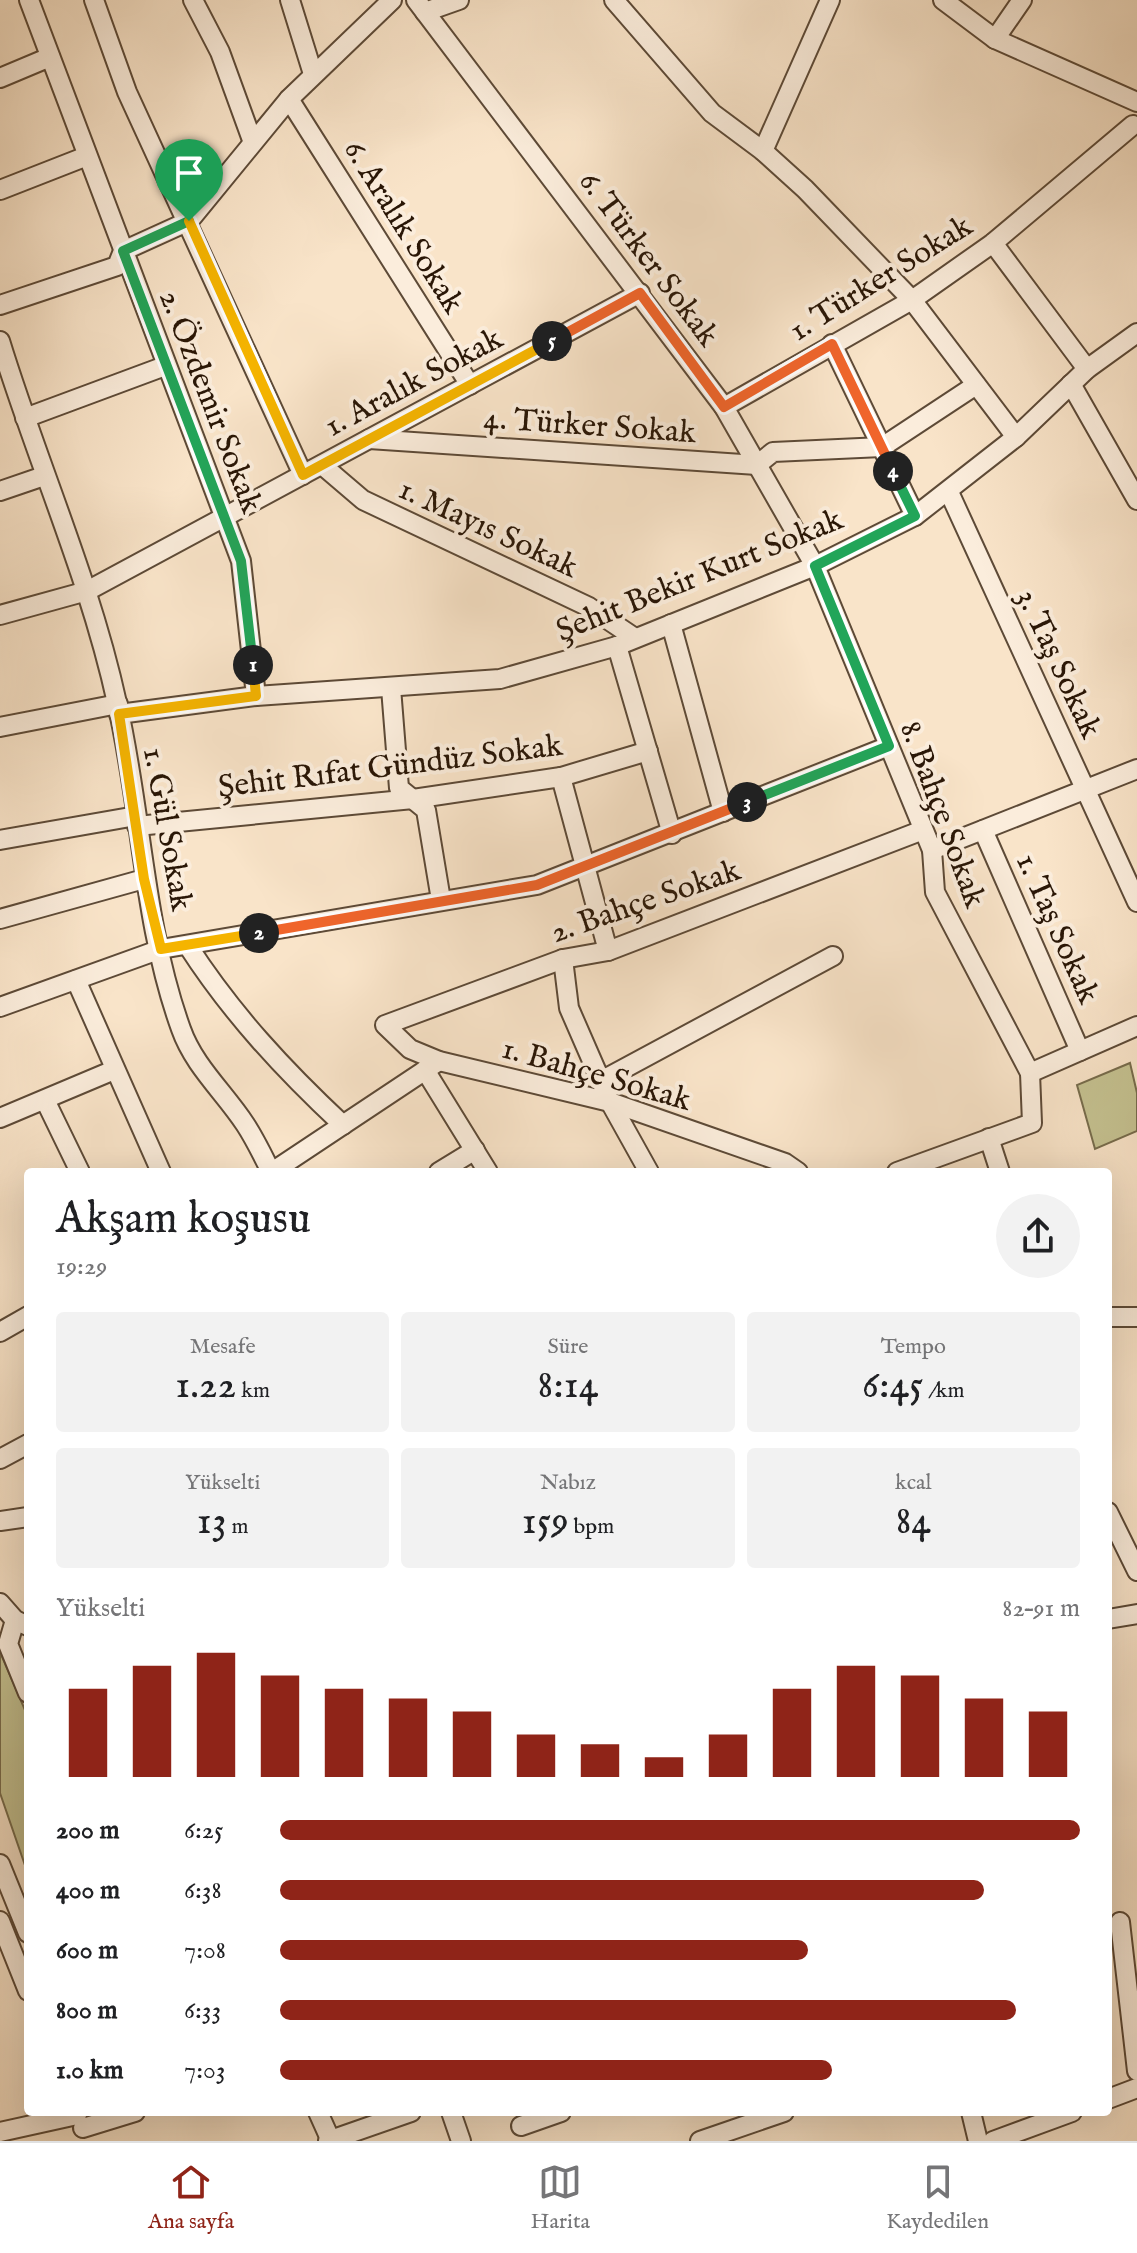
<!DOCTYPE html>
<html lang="tr">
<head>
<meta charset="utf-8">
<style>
	body { margin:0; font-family:"IM FELL English",serif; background:#f2f2f2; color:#202124; height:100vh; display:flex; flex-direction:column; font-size:30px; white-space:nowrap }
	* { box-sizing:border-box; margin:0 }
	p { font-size:26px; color:#757577 }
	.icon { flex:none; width:44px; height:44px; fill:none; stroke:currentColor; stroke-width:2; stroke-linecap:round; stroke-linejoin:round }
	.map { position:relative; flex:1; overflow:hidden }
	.side { position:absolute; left:24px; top:1168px; width:1088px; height:948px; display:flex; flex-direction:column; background:#fff; border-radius:8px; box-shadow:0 8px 32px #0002 }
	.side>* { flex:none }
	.pin { position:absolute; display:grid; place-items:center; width:68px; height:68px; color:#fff; margin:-82px -34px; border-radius:50% 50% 50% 0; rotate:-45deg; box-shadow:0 0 8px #0007 }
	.pin .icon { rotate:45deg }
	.km { position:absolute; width:40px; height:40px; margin:-20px; border-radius:50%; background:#222; color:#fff; font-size:22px; line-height:40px; text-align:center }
	.round { display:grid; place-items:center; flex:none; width:84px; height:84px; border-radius:42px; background:#f2f2f2 }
	.overview { display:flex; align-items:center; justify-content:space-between; height:136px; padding:0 32px }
	h1 { font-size:44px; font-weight:600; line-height:60px }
	.stats { display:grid; grid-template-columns:repeat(3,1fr); gap:12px; height:136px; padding:8px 32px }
	.stats div { display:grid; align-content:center; border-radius:8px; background:#f2f2f2; text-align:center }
	.stats b { font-size:40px; font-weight:600 }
	.stats small { font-size:22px; font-weight:400 }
	.stats p { font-size:22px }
	.chart { height:224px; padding:16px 32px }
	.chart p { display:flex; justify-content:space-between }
	.chart svg { width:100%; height:144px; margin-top:8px; stroke:#8f2418; stroke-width:6 }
	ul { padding:0 32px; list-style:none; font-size:26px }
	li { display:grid; grid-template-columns:128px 96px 1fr; align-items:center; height:60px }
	li i { height:20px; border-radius:10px; background:#8f2418 }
	.tabs { display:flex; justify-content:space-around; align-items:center; height:112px; border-top:2px solid #e0e0e0; background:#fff; font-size:22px; color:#757577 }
	.tabs a { display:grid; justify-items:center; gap:4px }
	.tabs .current { color:#8f2418 }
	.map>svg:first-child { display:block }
</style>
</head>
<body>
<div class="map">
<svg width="1137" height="2141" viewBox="0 0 1137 2141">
	<rect width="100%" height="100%" fill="#f9e4c9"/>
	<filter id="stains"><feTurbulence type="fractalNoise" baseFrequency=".0025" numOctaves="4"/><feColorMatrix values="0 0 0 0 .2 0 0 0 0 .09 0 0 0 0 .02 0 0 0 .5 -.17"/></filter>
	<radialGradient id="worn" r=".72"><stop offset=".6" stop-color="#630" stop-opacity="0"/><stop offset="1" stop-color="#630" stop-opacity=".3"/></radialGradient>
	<g fill="#c5c291" stroke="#776c4c" stroke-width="2">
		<path d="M1130 1063 1137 1093V1131L1095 1149 1077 1085Z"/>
		<path d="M0 1652 28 1717V1874L0 1793Z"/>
	</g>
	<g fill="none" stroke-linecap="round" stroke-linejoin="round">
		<g stroke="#5d4a37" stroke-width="22">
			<g id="minor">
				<path d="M29 0 241 561 256 696"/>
				<path d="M94 0 127 92 303 475"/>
				<path d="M193 0 220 52 252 140"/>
				<path d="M290 0 313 74"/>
				<path d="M416 0 724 407 815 566 932 850 935 892 1030 1073 1032 1123 897 1172"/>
				<path d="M614 0 712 113 763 151 805 189 912 300 1016 437"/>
				<path d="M943 0 995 39 1137 102"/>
				<path d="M425 12 459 0"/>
				<path d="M995 39 1022 0"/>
				<path d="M0 78 50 57"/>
				<path d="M289 99 470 385"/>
				<path d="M763 151 830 0"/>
				<path d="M0 190 87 156"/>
				<path d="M993 243 1087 369"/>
				<path d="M0 305 117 266 123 251 189 221 289 99 392 0"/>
				<path d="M0 341C37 462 90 579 117 703 142 811 143 924 181 1029 194 1066 224 1092 245 1124 255 1139 263 1156 271 1172"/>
				<path d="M832 344 915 516"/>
				<path d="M1071 384 1137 500"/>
				<path d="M724 407 912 300 993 243 1133 125"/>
				<path d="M25 418 165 366"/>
				<path d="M369 439 757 465 773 452 882 447 976 385"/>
				<path d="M322 465 363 500 589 607 635 638"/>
				<path d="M0 491 44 476"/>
				<path d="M949 492 1137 902"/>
				<path d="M0 615 87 591 640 293"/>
				<path d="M671 624 723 812"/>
				<path d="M617 646 672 834"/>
				<path d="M391 688 399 788 426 810 441 900"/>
				<path d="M119 714 256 696 500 679 617 646 815 566 915 516 1016 437 1087 369 1137 333"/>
				<path d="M0 727 118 704"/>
				<path d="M561 777 608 951"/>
				<path d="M137 826 413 799 561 777 648 751"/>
				<path d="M983 830 1080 1051"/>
				<path d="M0 840 136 816"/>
				<path d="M932 850 1137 769"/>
				<path d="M0 919 144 879"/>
				<path d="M188 946C232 1014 284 1070 343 1125"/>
				<path d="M563 959 569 1008 610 1102 649 1172"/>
				<path d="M76 980 161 1172"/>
				<path d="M0 1007 161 949 537 885 889 746"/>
				<path d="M425 1070 488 1172"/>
				<path d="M1030 1073 1137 1026"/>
				<path d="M601 1081 833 956"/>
				<path d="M45 1100 80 1172"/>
				<path d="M0 1118 114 1070"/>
				<path d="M989 1138 1000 1172"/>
				<path d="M272 1172 439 1061"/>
				<path d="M439 1172 475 1150"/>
				<path d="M798 1172 785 1163 610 1102 439 1061 410 1049 385 1025 563 959 608 951 923 830"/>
				<path d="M1108 1317H1137"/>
				<path d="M0 1332 28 1316"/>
				<path d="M0 1459 28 1444"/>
				<path d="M1108 1512 1137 1571"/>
				<path d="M0 1521 28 1517"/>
				<path d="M0 1603 15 1620 28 1626"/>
				<path d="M1108 1619 1137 1614"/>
				<path d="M15 1620 8 1644 28 1693"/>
				<path d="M0 1864 28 1933"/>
				<path d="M0 1921 28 1991"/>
				<path d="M1120 1922 1137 2071"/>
				<path d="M1108 2099 1137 2088"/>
				<path d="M318 2112 331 2141"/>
				<path d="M451 2112 461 2141"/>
				<path d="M971 2112 978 2141"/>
				<path d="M521 2126 561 2112"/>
				<path d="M83 2128 135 2112"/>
				<path d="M0 2132 77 2115"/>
				<path d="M328 2141 411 2112"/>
				<path d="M700 2141 784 2112"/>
				<path d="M993 2141 1072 2112"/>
			</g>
		</g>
		<use href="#minor" stroke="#fbeddc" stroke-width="18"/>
	</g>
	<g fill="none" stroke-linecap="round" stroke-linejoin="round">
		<g stroke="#fff" stroke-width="16">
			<path id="split-1" d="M189 221 123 251 241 561 253 665"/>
		</g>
		<g stroke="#fff" stroke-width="16">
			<path id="split-2" d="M253 665 256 696 119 714 144 879 161 949 259 933"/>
		</g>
		<g stroke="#fff" stroke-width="16">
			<path id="split-3" d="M259 933 537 885 747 802"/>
		</g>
		<g stroke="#fff" stroke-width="16">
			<path id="split-4" d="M747 802 889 746 815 566 915 516 893 471"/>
		</g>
		<g stroke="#fff" stroke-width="16">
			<path id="split-5" d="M552 341 640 293 724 407 832 344 893 471"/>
		</g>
		<g stroke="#fff" stroke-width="16">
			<path id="split-6" d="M189 221 303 475 552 341"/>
		</g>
		<use href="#split-1" stroke="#22a559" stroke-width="10"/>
		<use href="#split-2" stroke="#f5b400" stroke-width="10"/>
		<use href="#split-3" stroke="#f0652b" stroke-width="10"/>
		<use href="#split-4" stroke="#22a559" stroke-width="10"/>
		<use href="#split-5" stroke="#f0652b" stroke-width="10"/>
		<use href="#split-6" stroke="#f5b400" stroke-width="10"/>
	</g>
	<g text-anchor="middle" stroke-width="8" stroke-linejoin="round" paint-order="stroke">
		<g font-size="32" fill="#291606" stroke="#fbeddc">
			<text transform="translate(405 226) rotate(58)" y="11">6. Aralık Sokak</text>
			<text transform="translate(650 258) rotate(53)" y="11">6. Türker Sokak</text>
			<text transform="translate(880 277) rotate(-32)" y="11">1. Türker Sokak</text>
			<text transform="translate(413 381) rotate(-28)" y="11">1. Aralık Sokak</text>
			<text transform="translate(212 401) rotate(69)" y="11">2. Özdemir Sokak</text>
			<text transform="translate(590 424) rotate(4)" y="11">4. Türker Sokak</text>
			<text transform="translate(489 527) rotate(25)" y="11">1. Mayıs Sokak</text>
			<text transform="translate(699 574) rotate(-22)" y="11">Şehit Bekir Kurt Sokak</text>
			<text transform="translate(1060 663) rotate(65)" y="11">3. Taş Sokak</text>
			<text transform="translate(390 765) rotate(-7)" y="11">Şehit Rıfat Gündüz Sokak</text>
			<text transform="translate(944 814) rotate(70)" y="11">8. Bahçe Sokak</text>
			<text transform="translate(169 829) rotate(80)" y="11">1. Gül Sokak</text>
			<text transform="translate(645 900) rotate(-19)" y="11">2. Bahçe Sokak</text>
			<text transform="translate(1059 928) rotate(66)" y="11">1. Taş Sokak</text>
			<text transform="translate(597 1073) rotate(16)" y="11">1. Bahçe Sokak</text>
		</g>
	</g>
	<rect width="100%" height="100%" filter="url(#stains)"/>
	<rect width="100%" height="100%" fill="url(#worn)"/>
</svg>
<div class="pin" style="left:189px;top:221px;background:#1e9e55"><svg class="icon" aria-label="arrive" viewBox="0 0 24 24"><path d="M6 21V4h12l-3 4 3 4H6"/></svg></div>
<b class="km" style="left:253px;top:665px">1</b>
<b class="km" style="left:259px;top:933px">2</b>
<b class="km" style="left:747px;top:802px">3</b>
<b class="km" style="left:893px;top:471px">4</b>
<b class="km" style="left:552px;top:341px">5</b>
<section class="side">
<div class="overview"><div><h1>Akşam koşusu</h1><p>19:29</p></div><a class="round"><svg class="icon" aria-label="share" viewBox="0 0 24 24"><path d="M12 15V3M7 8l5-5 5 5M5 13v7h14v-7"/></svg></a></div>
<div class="stats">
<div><p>Mesafe</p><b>1.22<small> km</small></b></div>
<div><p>Süre</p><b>8:14</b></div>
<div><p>Tempo</p><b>6:45<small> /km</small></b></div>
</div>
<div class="stats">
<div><p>Yükselti</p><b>13<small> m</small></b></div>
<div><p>Nabız</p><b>159<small> bpm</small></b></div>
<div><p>kcal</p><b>84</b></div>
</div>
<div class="chart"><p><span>Yükselti</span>82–91 m</p>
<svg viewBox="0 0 160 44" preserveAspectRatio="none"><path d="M5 44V17M15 44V10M25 44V6M35 44V13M45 44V17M55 44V20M65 44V24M75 44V31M85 44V34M95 44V38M105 44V31M115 44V17M125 44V10M135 44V13M145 44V20M155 44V24"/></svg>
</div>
<ul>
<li><b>200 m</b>6:25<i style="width:100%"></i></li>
<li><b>400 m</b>6:38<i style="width:88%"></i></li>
<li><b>600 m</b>7:08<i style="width:66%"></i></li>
<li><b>800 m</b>6:33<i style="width:92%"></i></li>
<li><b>1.0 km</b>7:03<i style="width:69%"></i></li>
</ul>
</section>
</div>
<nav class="tabs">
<a class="current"><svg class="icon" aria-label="home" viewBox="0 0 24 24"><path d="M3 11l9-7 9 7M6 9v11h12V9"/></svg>Ana sayfa</a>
<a><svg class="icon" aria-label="map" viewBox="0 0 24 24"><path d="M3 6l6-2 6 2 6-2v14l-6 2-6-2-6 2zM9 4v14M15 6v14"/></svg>Harita</a>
<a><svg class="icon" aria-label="saved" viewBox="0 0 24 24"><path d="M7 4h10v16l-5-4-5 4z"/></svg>Kaydedilen</a>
</nav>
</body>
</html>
